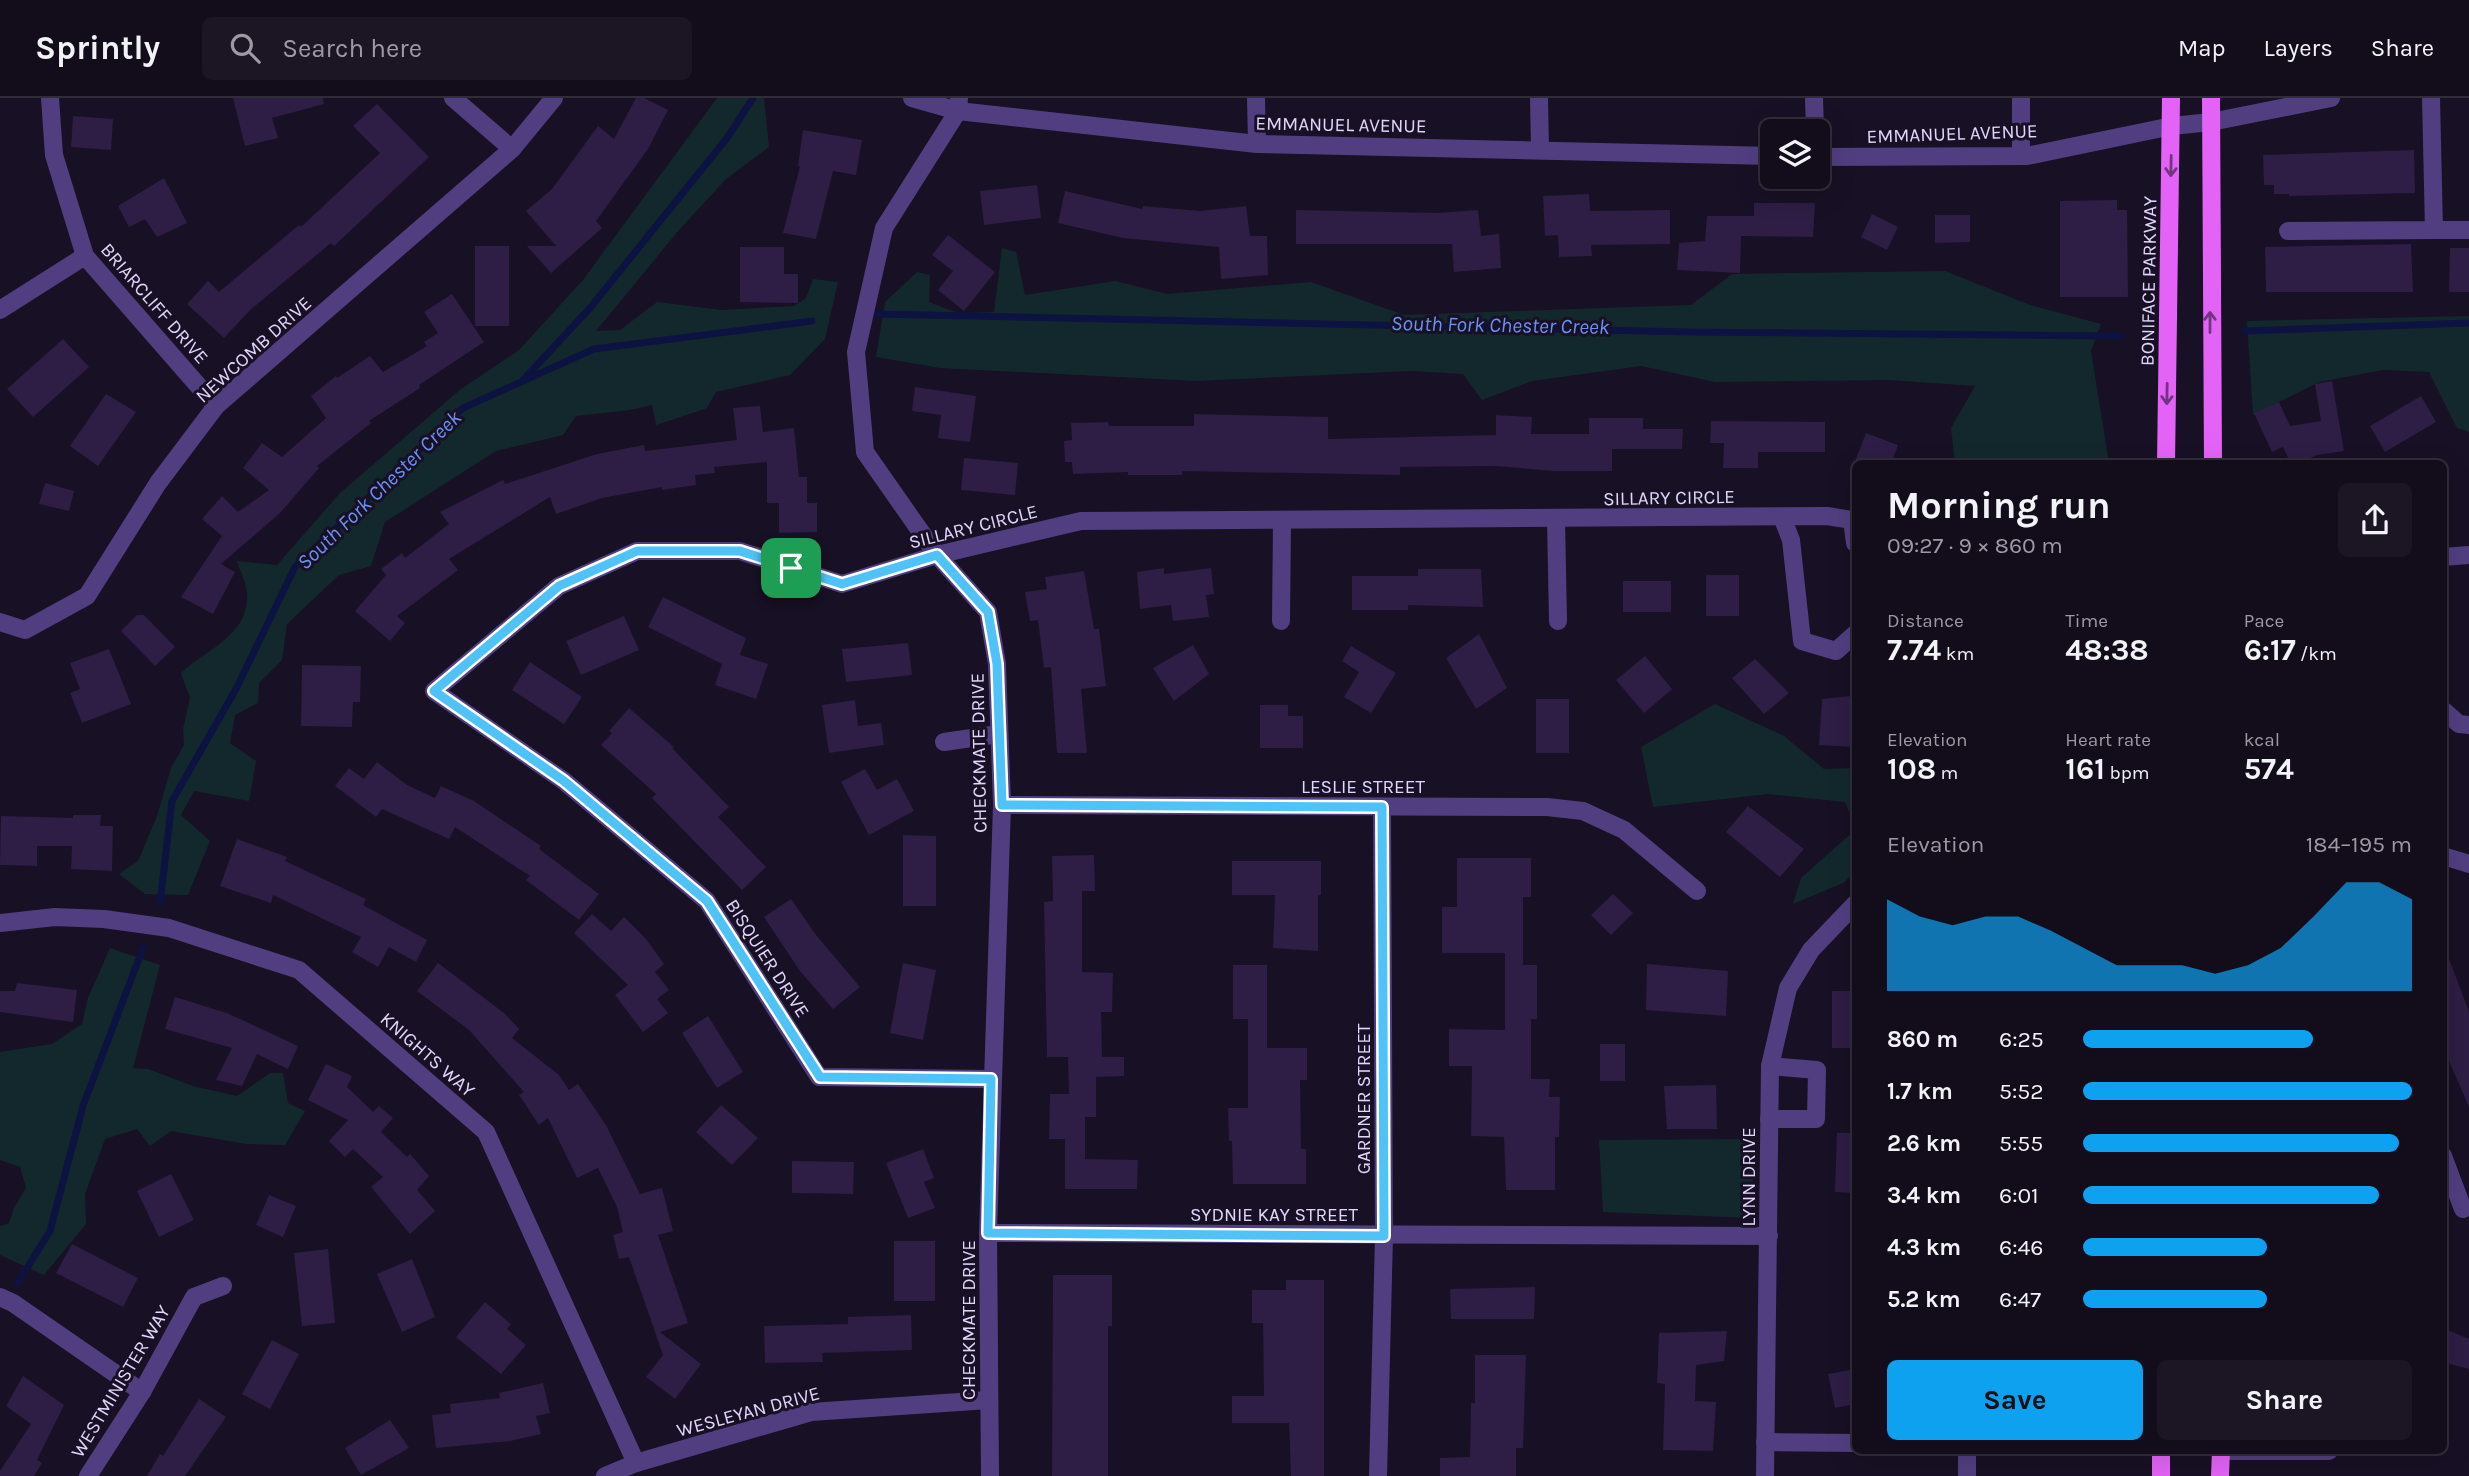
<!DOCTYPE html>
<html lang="en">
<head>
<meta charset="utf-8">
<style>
	body { margin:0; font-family:Karla,sans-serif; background:#1b1524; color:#f1f3f6; height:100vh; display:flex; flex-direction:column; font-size:26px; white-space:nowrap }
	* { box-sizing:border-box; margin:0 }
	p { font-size:23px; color:#9c9ba3 }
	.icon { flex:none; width:38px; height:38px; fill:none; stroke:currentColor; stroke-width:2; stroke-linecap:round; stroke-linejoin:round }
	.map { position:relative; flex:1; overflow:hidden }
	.details { position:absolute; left:1852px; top:362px; width:595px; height:994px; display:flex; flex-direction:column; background:#120c1b; border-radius:10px; box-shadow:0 7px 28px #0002,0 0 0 2px #312c3a }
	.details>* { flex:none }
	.buttons { position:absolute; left:1760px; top:21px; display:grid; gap:14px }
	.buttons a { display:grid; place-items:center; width:70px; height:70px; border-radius:10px; background:#120c1b; box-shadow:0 7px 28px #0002,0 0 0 2px #312c3a; font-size:35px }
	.pin { position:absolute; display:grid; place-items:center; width:60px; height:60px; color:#fff; margin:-30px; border-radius:14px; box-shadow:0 4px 10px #0006 }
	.round { display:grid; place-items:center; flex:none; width:74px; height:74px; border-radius:10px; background:#1b1524 }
	.overview { display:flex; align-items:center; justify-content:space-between; height:119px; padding:0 35px }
	h1 { font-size:38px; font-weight:700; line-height:52px }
	.figures { display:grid; grid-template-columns:repeat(3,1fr); gap:10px; height:119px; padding:7px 35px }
	.figures div { display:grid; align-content:center }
	.figures b { font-size:30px; font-weight:700 }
	.figures small { font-size:19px; font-weight:400 }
	.figures p { font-size:19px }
	.chart { height:196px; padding:14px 35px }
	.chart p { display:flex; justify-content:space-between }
	.chart svg { width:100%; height:126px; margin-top:7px; fill:#0ea1ef; opacity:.7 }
	.action { display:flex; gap:14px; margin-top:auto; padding:14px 35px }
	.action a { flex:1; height:80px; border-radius:10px; background:#0ea1ef; color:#111; font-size:28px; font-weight:700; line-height:80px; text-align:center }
	.action a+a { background:#1b1524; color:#f1f3f6 }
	ul { padding:0 35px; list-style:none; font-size:23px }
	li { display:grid; grid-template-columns:112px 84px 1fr; align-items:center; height:52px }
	li i { height:18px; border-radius:9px; background:#0ea1ef }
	header { display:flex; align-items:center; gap:42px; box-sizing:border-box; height:98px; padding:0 35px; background:#120c1b; border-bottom:2px solid #312c3a }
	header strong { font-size:33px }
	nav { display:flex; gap:38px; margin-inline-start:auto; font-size:24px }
	.search { width:490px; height:63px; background:#1b1524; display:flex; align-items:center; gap:18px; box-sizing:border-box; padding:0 24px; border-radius:10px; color:#9c9ba3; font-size:26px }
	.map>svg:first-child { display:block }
</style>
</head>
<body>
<header>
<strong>Sprintly</strong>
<div class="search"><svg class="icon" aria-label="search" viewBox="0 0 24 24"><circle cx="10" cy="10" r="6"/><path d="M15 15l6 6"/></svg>Search here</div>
<nav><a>Map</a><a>Layers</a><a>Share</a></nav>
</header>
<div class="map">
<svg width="2469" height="1378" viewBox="0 0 2469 1378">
	<rect width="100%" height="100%" fill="#181024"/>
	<g fill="#13282d">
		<path d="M717 0H764L769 49 726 81 679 132 596 233 620 232 657 204 721 212 794 208 806 200 813 181 838 184 825 241 790 277 716 294 707 310 656 327 652 307 630 312 576 318 563 337 496 353 385 424 371 468 339 477 287 526 282 562 259 585 258 605 235 617 230 645 256 663 249 703 194 693 181 717 210 743 188 797 145 796 119 776 138 763 157 718 171 670 184 647 183 631 190 600 181 575C207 551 250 537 247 495 246 484 240 473 237 463L277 467 340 395 461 291 519 252 583 182Z"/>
		<path d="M1002 150 1016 154 1025 197 1115 183 1167 196 1311 184 1404 217 1691 207 1732 176 1945 173 2030 207 2101 226 2091 253 2109 365 1955 366 1951 330 1975 288 1889 282 1715 284 1641 268 1532 283 1482 302 1463 276 1411 273 1196 283 940 270 876 259 885 204 917 174 930 177 929 204 958 215 994 214Z"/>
		<path d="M2469 218V334L2457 330 2429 274 2383 272 2319 284 2253 317 2247 223Z"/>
		<path d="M1715 606 1784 638 1824 671 1855 670V728L1845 704 1768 696 1653 709 1641 649Z"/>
		<path d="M1855 732V774L1843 785 1793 806 1801 780Z"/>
		<path d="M110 850 160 867 133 970 148 971 193 988 237 998 270 975H283L288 1005 305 1013 285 1047 246 1046 171 1033 150 1048 137 1031 105 1041 85 1096 86 1126 44 1177 0 1157V1128L9 1125 14 1110 26 1090 20 1069 0 1062V954L52 946 82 926 88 900Z"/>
		<path d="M1755 1041 1751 1120 1603 1114 1599 1042Z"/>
	</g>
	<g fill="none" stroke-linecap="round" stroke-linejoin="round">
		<g stroke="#0d1340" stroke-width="7">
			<path d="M878 216 1688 234 2121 238"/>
			<path d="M2245 233 2469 225"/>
			<path d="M524 281 590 210 727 40 753 0"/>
			<path d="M160 805 172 703 236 591 295 469 463 310 594 251 812 223"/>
			<path d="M17 1186 50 1133 83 1008 143 850"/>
		</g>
	</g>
	<g fill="#2e1d44">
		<path d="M233 0H323L324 6 272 20 278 40 245 48Z"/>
		<path d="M636 0H644L668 12 648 51 596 123 602 130 551 175 527 148H556L526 113 552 91 598 28 614 41Z"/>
		<path d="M377 6 429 59 334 148 331 145 250 212 224 240 187 206 208 183 219 194 299 127 301 129 380 55 353 28Z"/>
		<path d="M73 18 113 21 111 52 71 49Z"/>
		<path d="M803 32 862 42 856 77 833 73 816 141 783 135 800 68H798Z"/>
		<path d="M2414 52 2415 95 2289 98V96H2274V87H2264L2263 57Z"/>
		<path d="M164 80 187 125 157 139 145 121 129 129 118 108Z"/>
		<path d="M1037 87 1041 120 984 127 980 93Z"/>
		<path d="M1065 93 1142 111 1143 108 1200 113 1246 108 1250 138H1267L1268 177 1221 181 1219 149 1123 140 1058 125Z"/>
		<path d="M1589 96 1590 113 1670 112V146L1591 147 1592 158 1559 159 1558 137 1545 138 1543 98Z"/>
		<path d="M2117 102V112H2127L2128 199H2060V103Z"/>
		<path d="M1754 105H1815L1813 139 1741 138 1740 175 1677 172 1679 145 1705 143 1707 118H1754Z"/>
		<path d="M1296 112 1437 115 1478 112 1481 138 1499 136 1501 170 1454 174 1452 146H1296Z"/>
		<path d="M1872 116 1898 129 1887 152 1861 139Z"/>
		<path d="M1935 117H1970V144L1935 145Z"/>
		<path d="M948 137 995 174 964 213 938 192 953 173 932 157Z"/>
		<path d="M2411 146 2413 194H2266L2265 149Z"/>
		<rect x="475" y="148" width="34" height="80"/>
		<path d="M740 149H784V176H798V205L740 204Z"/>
		<path d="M2450 150H2469V194H2449Z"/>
		<path d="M452 196 484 244 419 287 420 290 369 323 371 325 317 368 319 370 280 415 221 466 235 474 213 516 181 499 222 438 202 421 222 398 238 414 269 392 243 370 262 345 282 359 326 320 311 298 336 278 337 280 370 258 383 274 427 248 424 244 438 235 424 214Z"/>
		<path d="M63 241 89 269 33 319 7 291Z"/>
		<path d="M2332 283 2344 353 2317 357 2297 366H2291L2283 349 2272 354 2254 315 2279 304 2290 328 2321 323 2315 286Z"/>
		<path d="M915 289 976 298 970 344 938 340 941 317 912 313Z"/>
		<path d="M106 296 136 314 98 368 70 348Z"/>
		<path d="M2421 298 2436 324 2385 354 2370 328Z"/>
		<path d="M760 308 763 334 794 330 799 379H807V405H817V434L779 435V405H767V364L714 369 715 375 695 377 696 387 662 392V389L602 400 556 416 550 399 449 461 458 472 397 518 405 525 390 543 355 513 386 477 381 471 402 455 405 460 449 426 440 414 503 382 505 386 597 356 644 347 645 353 737 342 733 310Z"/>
		<path d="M1194 316 1328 319V341L1496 337V317L1532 319 1531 336H1589V320H1643V331H1683L1682 351H1612V373H1554L1496 368 1400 369V377L1182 373V377H1128V374L1073 376 1072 364H1065L1064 343 1072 342 1071 325 1108 324 1109 328H1194Z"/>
		<path d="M1711 323 1825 324V354H1758V370H1723L1724 345H1710Z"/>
		<path d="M1866 335 1898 347 1891 366H1854Z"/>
		<path d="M964 360 1018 365 1015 397 961 392Z"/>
		<path d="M45 385 74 393 69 413 39 406Z"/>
		<path d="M1164 470V476L1211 470 1214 496 1206 497 1209 519 1173 523 1171 507 1140 511 1137 474Z"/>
		<path d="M1418 471H1481L1483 509 1408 507V512H1352V478H1418Z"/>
		<path d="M1084 473 1094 531H1099L1106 588 1081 591 1087 655H1057L1051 569 1044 570 1038 522 1030 523 1025 494 1047 491 1045 479Z"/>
		<rect x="1706" y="477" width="33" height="41"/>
		<rect x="1623" y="483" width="48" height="31"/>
		<path d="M663 499 746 540 740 557 768 566 756 601 715 587 722 566 648 529Z"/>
		<path d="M137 517H144L175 549 155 568 121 533Z"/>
		<path d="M624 518 639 552 581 577 566 543Z"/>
		<path d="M1479 536 1507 590 1476 611 1446 560Z"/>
		<path d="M908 545 912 577 846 584 842 551Z"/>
		<path d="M1193 547 1209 576 1174 603 1153 570Z"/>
		<path d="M1351 548 1396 575 1371 615 1344 599 1359 574 1342 563Z"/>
		<path d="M109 551 131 606 82 625 70 595 80 591 70 565Z"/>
		<path d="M1645 558 1672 591 1644 615 1616 582Z"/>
		<path d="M1755 561 1789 595 1764 616 1732 580Z"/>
		<path d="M530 564 582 599 564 626 512 592Z"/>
		<path d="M302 567 361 568 360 604H353L352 629 301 628Z"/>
		<path d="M1852 598 1851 626 1855 627V649L1819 647 1822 601Z"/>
		<rect x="1536" y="601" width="33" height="54"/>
		<path d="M855 602 858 628 881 625 884 647 829 655 822 607Z"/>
		<path d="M1260 607H1288V618H1303V650H1260Z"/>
		<path d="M629 610 674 649 672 650 729 709 718 719 766 769 742 792 652 700 656 696 601 647 612 635 609 633Z"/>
		<path d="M377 664 407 687 435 700 441 688 474 703 541 748 539 751 599 796 579 822 526 782 530 778 455 729 449 741 382 711 376 719 335 688 349 670 364 681Z"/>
		<path d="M865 671 877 692 897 681 914 713 869 737 841 684Z"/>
		<path d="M1748 708 1804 751 1780 779 1726 734Z"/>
		<path d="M73 717H101L100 728H113L112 773 71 771 72 748H37V768L0 767 1 718 73 720Z"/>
		<path d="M903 737 936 738V808H903Z"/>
		<path d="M237 741 287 759 285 763 366 801 363 807 427 842 416 864 389 849 378 869 352 854 361 839 273 797 271 805 220 788Z"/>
		<path d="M1094 757 1095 793H1082V874L1113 875 1112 914H1101L1102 959H1124V978L1096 979V1019H1085V1061L1138 1062 1137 1091H1065V1041H1049L1050 996H1069L1068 959H1047L1044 804 1053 803 1052 758Z"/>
		<path d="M1457 760H1531V799H1523V867H1537V921H1531V981H1550L1549 999H1560L1559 1039H1555V1092H1506L1504 1039 1471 1038 1472 968H1449V931L1505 932V855H1442V809H1457Z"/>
		<path d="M1232 763H1321V797H1318V853L1273 850 1275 797H1232Z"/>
		<path d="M1613 796 1633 815 1611 837 1591 817Z"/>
		<path d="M791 801 816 837 860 889 833 911 800 873 764 819Z"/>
		<path d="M592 816 611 833 624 819 646 841 664 866 655 874 669 892 657 901 668 915 643 934 615 897 628 887 574 835Z"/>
		<path d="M2443 850H2445L2469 914V1009L2443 949Z"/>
		<path d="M438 865 504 915 519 931 512 940 559 977 569 992 578 986 606 1027 640 1096 662 1090 673 1133 658 1137 688 1225 660 1234 701 1266 675 1301 646 1279 663 1257 629 1159 619 1161 613 1137 623 1134 617 1109 598 1070 577 1080 548 1020 539 1027 519 997 524 994 469 932 417 893Z"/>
		<path d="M903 865 936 872 923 942 890 935Z"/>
		<path d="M1647 866 1728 873 1726 918 1646 912Z"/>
		<path d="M1233 867H1267V950H1307V982H1300L1301 1051H1306V1086H1233L1232 1043H1229L1228 1010H1248V921H1233Z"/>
		<path d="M17 885 77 892 73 924 0 914V893H15Z"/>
		<rect x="1832" y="893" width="23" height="57"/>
		<path d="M175 899 227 915 298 948 288 971 257 956 242 988 216 982 232 950 165 931Z"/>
		<path d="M708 918 743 974 717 990 682 935Z"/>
		<rect x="1600" y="946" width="25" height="37"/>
		<path d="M326 966 352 978 347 989 373 1014 379 1008 393 1020 381 1034 407 1059 410 1056 429 1078 417 1092 435 1113 410 1136 371 1089 383 1079 353 1051 345 1059 329 1043 348 1022 308 1002Z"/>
		<path d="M1716 987 1717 1031H1667L1664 988Z"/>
		<path d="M721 1007 758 1040 732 1067 696 1034Z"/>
		<path d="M1837 1035H1855V1095L1835 1094Z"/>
		<path d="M923 1051 934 1080 924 1084 935 1110 908 1120 886 1065Z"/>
		<path d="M792 1063 854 1064 853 1096 792 1095Z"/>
		<path d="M171 1076 194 1122 159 1139 137 1093Z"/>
		<path d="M269 1097 296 1108 283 1139 256 1127Z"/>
		<rect x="894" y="1143" width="41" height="60"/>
		<path d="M72 1146 138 1180 123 1209 56 1175Z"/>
		<path d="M328 1151 335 1225 302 1228 294 1155Z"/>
		<path d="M412 1161 435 1219 402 1234 377 1176Z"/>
		<path d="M1053 1177H1112V1228H1108V1378H1052Z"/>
		<path d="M1286 1182H1324V1378H1291L1289 1325H1232V1298H1264L1263 1225H1252V1192H1286Z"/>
		<path d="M1535 1189 1534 1221H1451L1450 1191Z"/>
		<path d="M485 1204 511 1226 507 1231 526 1247 501 1276 456 1239Z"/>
		<path d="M911 1217 912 1252 822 1255 823 1264 765 1265 764 1228 848 1226V1219Z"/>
		<path d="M2443 1230 2469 1241V1271L2443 1264Z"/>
		<path d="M1727 1233 1724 1263 1696 1267 1695 1303 1716 1304 1713 1353 1663 1352 1665 1286 1657 1285 1659 1235Z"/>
		<path d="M272 1242 299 1256 270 1311 242 1296Z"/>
		<path d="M1475 1257H1526L1523 1350H1516V1378H1440V1360L1470 1359 1471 1305H1475Z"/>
		<path d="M1855 1271V1306L1835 1310 1828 1276Z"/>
		<path d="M23 1278 64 1307 37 1362 42 1365 34 1378H0V1373L31 1326 6 1308Z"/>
		<path d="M543 1285 550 1315 536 1318 541 1336 510 1343 436 1350 432 1317 451 1315 450 1306 500 1300 499 1295Z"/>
		<path d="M199 1301 226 1319 185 1378H147L160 1356 163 1358Z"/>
		<path d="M390 1322 409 1350 361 1377 345 1350Z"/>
	</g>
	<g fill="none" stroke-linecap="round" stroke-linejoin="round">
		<g stroke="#513e80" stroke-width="18">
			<path d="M50 0 54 57 85 158 216 308"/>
			<path d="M453 0 512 51"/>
			<path d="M912 0 958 13 1257 46 1773 58"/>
			<path d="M959 0 958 13 884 130 856 254 865 354 937 457 988 514 997 566 1002 707 988 1135 990 1378"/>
			<path d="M1256 0 1257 46"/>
			<path d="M1539 0 1540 51"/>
			<path d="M1814 0 1815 33"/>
			<path d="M2021 0V58"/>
			<path d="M1818 59 2027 58 2172 28 2211 24 2331 0"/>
			<path d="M2434 132H2469"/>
			<path d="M2288 133 2434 132 2431 0"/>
			<path d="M0 212 85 158"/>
			<path d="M1782 419 1791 442 1802 543 1836 553 1855 536"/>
			<path d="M1556 421 1558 523"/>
			<path d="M2443 459 2469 457"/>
			<path d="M1281 523 1282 423"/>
			<path d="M0 524 25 532 87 498 158 385 216 308 512 51 554 0"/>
			<path d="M2443 612 2459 626 2469 627"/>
			<path d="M944 644 999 636"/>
			<path d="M1002 707 1547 709 1583 713 1624 732 1697 793"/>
			<path d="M2443 758 2469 766"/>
			<path d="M0 825 55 819 104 821 169 830 299 872 486 1034 636 1365"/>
			<path d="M991 981 819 979 707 803 564 683 434 593 559 488 637 453H740L842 486 937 457 1081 423 1827 418 1852 422 1855 445"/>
			<path d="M1769 1021H1816L1817 972 1770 968"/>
			<path d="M2443 1058 2463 1111"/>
			<path d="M988 1135 1769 1138"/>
			<path d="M0 1199 13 1205 142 1294"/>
			<path d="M1765 1344 1855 1345"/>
			<path d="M1967 1353V1378"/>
			<path d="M2221 1353H2329"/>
			<path d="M88 1378 142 1294 194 1199 223 1188"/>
			<path d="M605 1378 636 1365 811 1314 989 1302"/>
			<path d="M1378 1378 1384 1138 1382 709"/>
			<path d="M1765 1378 1770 968 1788 890 1811 852 1855 806"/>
		</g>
		<g stroke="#e363f6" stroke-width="18">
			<path d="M2211 0 2213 366"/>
			<path d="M2166 366 2171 0"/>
			<path d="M2161 1353V1378"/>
			<path d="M2220 1378 2221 1353"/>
		</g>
	</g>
	<defs><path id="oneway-shaft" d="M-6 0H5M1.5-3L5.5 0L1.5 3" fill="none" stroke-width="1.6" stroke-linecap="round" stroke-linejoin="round" transform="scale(1.75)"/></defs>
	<g stroke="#733582">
		<use href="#oneway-shaft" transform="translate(2171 68) rotate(91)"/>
		<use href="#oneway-shaft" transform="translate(2210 224) rotate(-90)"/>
		<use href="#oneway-shaft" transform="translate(2167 296) rotate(91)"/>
	</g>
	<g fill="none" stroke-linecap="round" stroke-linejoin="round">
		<g stroke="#fff" stroke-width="14">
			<path id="route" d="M637 453H740L842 486 937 457 988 514 997 566 1002 707 1382 709 1384 1138 988 1135 991 981 820 979 707 803 564 683 434 593 559 488Z"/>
		</g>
		<use href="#route" stroke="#4fc3f7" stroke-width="9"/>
	</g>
	<g text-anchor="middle" stroke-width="6" stroke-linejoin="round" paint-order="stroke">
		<g font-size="19" fill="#e3d5fc" stroke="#181024">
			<text transform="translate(1341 26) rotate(1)" y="7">EMMANUEL AVENUE</text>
			<text transform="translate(1952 35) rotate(-2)" y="7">EMMANUEL AVENUE</text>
			<text transform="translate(2148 183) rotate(-89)" y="7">BONIFACE PARKWAY</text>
			<text transform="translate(155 205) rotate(49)" y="7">BRIARCLIFF DRIVE</text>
			<text transform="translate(253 251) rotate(-42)" y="7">NEWCOMB DRIVE</text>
			<text transform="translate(1669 399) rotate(-1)" y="7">SILLARY CIRCLE</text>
			<text transform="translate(973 428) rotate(-14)" y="7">SILLARY CIRCLE</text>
			<text transform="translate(978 655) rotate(-91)" y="7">CHECKMATE DRIVE</text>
			<text x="1363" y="695">LESLIE STREET</text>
			<text transform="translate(768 860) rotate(57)" y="7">BISQUIER DRIVE</text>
			<text transform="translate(428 956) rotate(41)" y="7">KNIGHTS WAY</text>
			<text transform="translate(1363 1001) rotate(-90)" y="7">GARDNER STREET</text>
			<text transform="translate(1748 1079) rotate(-90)" y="7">LYNN DRIVE</text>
			<text x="1274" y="1123">SYDNIE KAY STREET</text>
			<text transform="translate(968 1222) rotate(-90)" y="7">CHECKMATE DRIVE</text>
			<text transform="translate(120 1283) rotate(-59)" y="7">WESTMINISTER WAY</text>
			<text transform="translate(748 1313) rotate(-15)" y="7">WESLEYAN DRIVE</text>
		</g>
		<g font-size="21" font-style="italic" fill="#6a92f6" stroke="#181024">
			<text transform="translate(1500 227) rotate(1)" y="7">South Fork Chester Creek</text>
			<text transform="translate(379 392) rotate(-44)" y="7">South Fork Chester Creek</text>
		</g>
	</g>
</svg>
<div class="buttons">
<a><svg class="icon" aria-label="layers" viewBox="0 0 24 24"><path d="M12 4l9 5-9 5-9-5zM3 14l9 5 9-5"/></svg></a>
</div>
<div class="pin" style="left:791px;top:470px;background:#1e9e55"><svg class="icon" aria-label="arrive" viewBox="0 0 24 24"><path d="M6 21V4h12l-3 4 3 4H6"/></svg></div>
<section class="details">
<div class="overview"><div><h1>Morning run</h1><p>09:27 · 9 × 860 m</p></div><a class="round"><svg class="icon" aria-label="share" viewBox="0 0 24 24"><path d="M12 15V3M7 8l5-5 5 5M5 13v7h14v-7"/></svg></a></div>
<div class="figures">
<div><p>Distance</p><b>7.74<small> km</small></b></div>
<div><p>Time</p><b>48:38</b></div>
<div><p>Pace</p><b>6:17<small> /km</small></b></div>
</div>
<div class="figures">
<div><p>Elevation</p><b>108<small> m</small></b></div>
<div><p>Heart rate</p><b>161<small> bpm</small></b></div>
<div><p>kcal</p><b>574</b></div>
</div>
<div class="chart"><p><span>Elevation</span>184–195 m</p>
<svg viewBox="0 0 160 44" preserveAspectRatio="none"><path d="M0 44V12L10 18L20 21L30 18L40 18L50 23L60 29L70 35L80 35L90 35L100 38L110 35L120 29L130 18L140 6L150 6L160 12V44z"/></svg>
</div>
<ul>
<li><b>860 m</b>6:25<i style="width:70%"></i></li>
<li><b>1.7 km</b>5:52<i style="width:100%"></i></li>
<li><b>2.6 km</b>5:55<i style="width:96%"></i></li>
<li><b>3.4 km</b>6:01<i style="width:90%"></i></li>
<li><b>4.3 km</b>6:46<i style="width:56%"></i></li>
<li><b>5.2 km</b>6:47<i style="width:56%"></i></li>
</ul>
<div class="action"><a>Save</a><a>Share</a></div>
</section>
</div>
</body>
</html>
